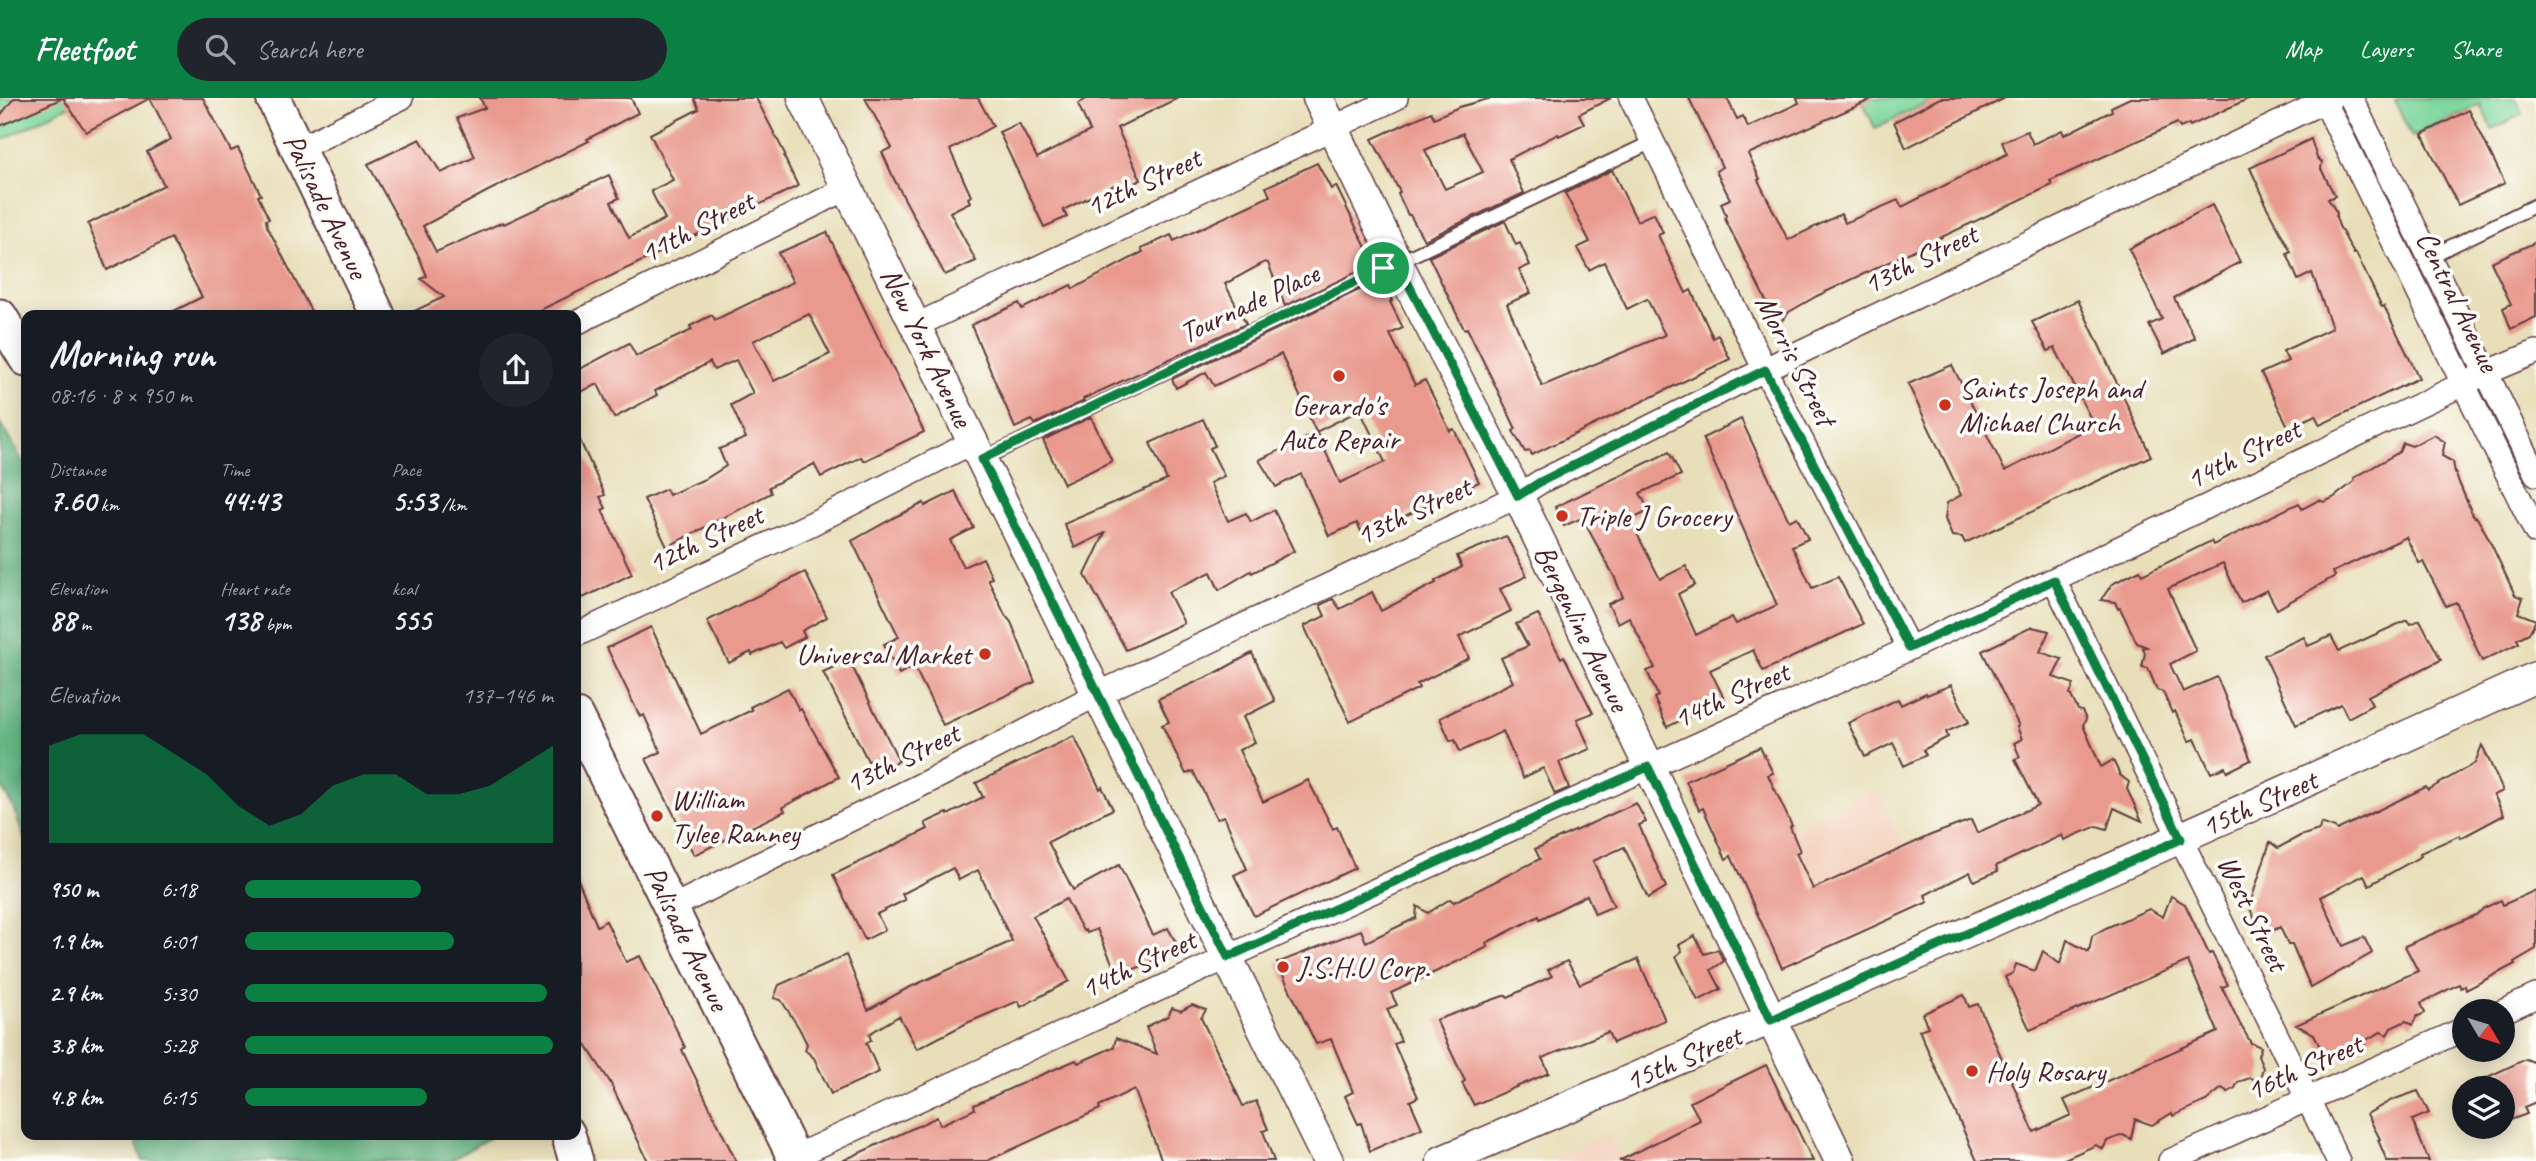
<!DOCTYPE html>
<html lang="en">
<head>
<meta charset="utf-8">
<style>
	body { margin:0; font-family:Caveat,sans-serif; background:#20242c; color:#f1f3f6; height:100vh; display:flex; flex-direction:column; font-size:26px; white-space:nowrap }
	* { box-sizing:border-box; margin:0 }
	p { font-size:23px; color:#9ea1a6 }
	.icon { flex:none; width:38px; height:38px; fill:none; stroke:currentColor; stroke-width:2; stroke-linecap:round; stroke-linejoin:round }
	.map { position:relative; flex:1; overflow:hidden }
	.panel { position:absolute; left:21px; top:212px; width:560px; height:830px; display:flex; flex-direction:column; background:#171b24; border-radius:14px; box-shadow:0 4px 18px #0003 }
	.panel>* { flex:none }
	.needle { width:46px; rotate:128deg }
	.fabs { position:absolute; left:2452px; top:901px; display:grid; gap:14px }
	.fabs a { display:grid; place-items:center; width:63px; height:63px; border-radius:50%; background:#171b24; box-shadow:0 4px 18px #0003; font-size:35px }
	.pin { position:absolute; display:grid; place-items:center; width:60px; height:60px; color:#fff; margin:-30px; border:4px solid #fff; border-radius:50%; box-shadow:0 2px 7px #0007 }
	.round { display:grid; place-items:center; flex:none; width:74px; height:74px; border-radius:37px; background:#20242c }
	.summary { display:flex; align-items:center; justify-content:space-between; height:119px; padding:0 28px }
	h1 { font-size:38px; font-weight:700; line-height:52px }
	.metrics { display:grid; grid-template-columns:repeat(3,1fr); gap:10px; height:119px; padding:7px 28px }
	.metrics div { display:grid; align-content:center }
	.metrics b { font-size:30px; font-weight:700 }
	.metrics small { font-size:19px; font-weight:400 }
	.metrics p { font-size:19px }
	.chart { height:196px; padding:14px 28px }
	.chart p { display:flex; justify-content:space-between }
	.chart svg { width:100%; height:126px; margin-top:7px; fill:#0b8043; opacity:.7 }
	ul { padding:0 28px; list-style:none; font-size:23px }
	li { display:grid; grid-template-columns:112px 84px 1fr; align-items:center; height:52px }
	li i { height:18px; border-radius:9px; background:#0b8043 }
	header { display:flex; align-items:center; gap:42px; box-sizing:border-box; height:98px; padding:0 35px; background:#0b8043; color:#fff }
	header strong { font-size:33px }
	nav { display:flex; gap:38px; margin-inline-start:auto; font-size:24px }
	.search { width:490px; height:63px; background:#20242c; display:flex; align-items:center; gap:18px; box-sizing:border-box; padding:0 24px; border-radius:38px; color:#9ea1a6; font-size:26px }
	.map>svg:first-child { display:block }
</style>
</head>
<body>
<header>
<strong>Fleetfoot</strong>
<div class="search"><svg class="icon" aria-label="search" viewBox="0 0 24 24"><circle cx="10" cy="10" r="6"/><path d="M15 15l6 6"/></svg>Search here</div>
<nav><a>Map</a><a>Layers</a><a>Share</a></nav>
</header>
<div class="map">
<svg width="2536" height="1063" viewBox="0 0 2536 1063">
	<rect width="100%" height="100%" fill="#fdfcf7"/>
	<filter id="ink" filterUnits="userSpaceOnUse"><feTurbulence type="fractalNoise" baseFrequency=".0143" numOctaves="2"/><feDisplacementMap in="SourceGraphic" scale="14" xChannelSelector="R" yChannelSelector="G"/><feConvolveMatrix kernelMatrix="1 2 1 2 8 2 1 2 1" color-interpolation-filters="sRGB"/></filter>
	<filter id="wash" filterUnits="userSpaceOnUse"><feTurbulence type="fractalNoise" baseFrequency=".00686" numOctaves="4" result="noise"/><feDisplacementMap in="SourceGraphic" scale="28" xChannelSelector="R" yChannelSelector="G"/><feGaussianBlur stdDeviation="1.57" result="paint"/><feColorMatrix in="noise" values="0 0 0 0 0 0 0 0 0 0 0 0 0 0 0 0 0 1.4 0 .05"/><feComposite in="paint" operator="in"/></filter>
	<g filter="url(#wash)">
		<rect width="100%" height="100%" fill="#e8dfba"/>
		<g fill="#f4d3c0">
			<path d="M1876 691 1932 804 1782 873 1730 763Z"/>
			<path d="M1609 1036 1623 1063H1547Z"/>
		</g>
		<g fill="#7cd59b" stroke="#637a63" stroke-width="2">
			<path d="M0 0H84L0 43Z"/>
			<path d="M1861 0H1937L1875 30Z"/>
			<path d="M2401 0H2515L2523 16 2492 31 2480 6 2412 39 2395 3Z"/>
		</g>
		<g fill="#65b683" stroke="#586a57" stroke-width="2">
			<path d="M0 325 26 369V745L13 709 0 686Z"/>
			<path d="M133 1036H495L450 1063H143Z"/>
		</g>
		<g id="blocks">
			<g fill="#e9998d" fill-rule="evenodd">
				<path d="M14 0H63L0 28V18Z"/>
				<path d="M63 0H203L231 53 238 50 261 97 258 98 269 121 266 122 267 128 313 217H166L202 199 171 140 107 172 88 126 164 87 147 54 171 41 150 0 86 34Z"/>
				<path d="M480 0H631L638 15 587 41 589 43 488 93 423 128 436 154 503 124 504 126 609 77 619 100 611 104 629 140 665 121 651 93 673 82 650 36 699 11 694 0H756L785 56 784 59 798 88 530 217H406L444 199 421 181 427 178 420 161 368 66 420 41 441 75 475 59 457 20 485 10Z"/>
				<path d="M865 0H978L993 28 950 52 971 98 968 100 970 104 950 114 976 163 945 177 894 81 882 54 892 50Z"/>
				<path d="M1088 0H1178L1117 30 1141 82 1117 93 1114 87 1063 112 1067 119 1044 129 999 34 1019 25 1037 60 1090 33 1078 6Z"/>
				<path d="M1492 0H1611L1579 16 1584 26 1559 38 1558 36 1509 61 1524 95 1424 142 1410 117H1408L1398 96 1400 94 1372 41 1431 14 1434 20 1459 9ZM1463 35 1483 74 1445 91 1425 52Z"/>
				<path d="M1689 0H1727L1737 21 1743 18 1748 29 1799 5 1797 0H1875L1748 56 1760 81 1758 82 1788 142 1841 116 1845 125 1898 102 1902 109 2007 56 2002 44 2027 33 2033 46 2062 32 2064 37 2112 13 2111 9 2130 0H2250L2190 28 2189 26 2180 30 2177 25 2050 83 2052 87 1817 198 1789 214 1778 227 1725 121 1726 117 1721 105 1730 101 1716 73 1722 69Z"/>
				<path d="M1940 0H2005L1906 50 1894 24Z"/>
				<path d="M2469 12 2505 85 2458 107 2422 36Z"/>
				<path d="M2311 41 2317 60 2322 64 2321 71 2335 98 2328 101 2337 115 2336 119 2339 128 2354 156 2356 155 2382 209 2384 208 2419 280 2320 327 2315 317 2289 330 2261 275 2288 263 2283 253 2332 230 2312 175 2298 182 2287 156 2291 154 2263 102H2265L2250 70Z"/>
				<path d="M1317 65 1331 91 1336 88 1374 166 1285 208 1268 165 1265 164 1225 186 1246 226 1083 301 1084 303 1035 326 1032 322 1015 330 971 227 1019 205 1022 211 1071 187 1073 191 1143 154 1141 151 1171 137 1174 143 1270 98 1266 89Z"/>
				<path d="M1612 72 1637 123 1654 115 1663 135 1658 137 1686 195 1691 192 1713 240 1718 237 1730 261 1532 357 1530 353 1525 354 1513 333 1516 331 1492 281 1467 230 1464 231 1429 159 1505 123 1516 147 1520 145 1530 167 1519 172 1531 195 1507 206 1542 288 1665 237 1647 201 1627 211 1604 164 1589 172 1577 150 1590 144 1565 95Z"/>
				<path d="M2212 107 2240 164 2174 200 2195 240 2164 256 2149 227 2162 221 2129 151Z"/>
				<path d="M827 134 924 334 864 363 861 359 821 379 814 366 769 389 771 395 667 449 644 401 666 391 669 397 707 380 726 368 719 351 746 340 731 307 753 295 736 262 714 272 710 264 655 293 657 297 614 320 598 286 576 296V273L629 245 636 258 692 232 690 228 712 217 715 222 793 184 778 155ZM809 216 830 256 774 283 753 243Z"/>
				<path d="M2536 144V219L2511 231 2503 210 2511 206 2491 164Z"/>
				<path d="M1382 181 1392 203 1390 204 1403 230 1390 236 1415 287 1425 282 1450 333 1454 331 1479 384 1363 437 1357 425 1329 438 1301 376 1276 389 1259 362 1317 335 1340 385 1385 364 1360 312 1316 334 1281 256 1214 288 1206 274 1176 290 1172 281Z"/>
				<path d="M2078 202 2151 358 1965 445 1962 439 1952 438 1945 421 1947 405 1961 397 1908 286 1952 267 2005 373 2094 327 2055 250 2048 253 2032 224Z"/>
				<path d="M1091 319 1112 363 1064 386 1043 342Z"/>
				<path d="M1203 321 1215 348 1210 350 1224 378 1210 385 1228 423 1246 415 1251 424 1274 412 1294 453 1252 475 1251 473 1219 492 1211 474 1168 494 1184 525 1126 552 1085 477 1105 435 1075 450 1064 426 1167 382 1150 345Z"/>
				<path d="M1741 321 1789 423 1797 419 1808 441 1792 448 1812 490 1838 479 1863 526 1763 573 1753 552 1710 572 1725 602 1667 629 1654 600 1658 598 1647 573 1655 570 1629 519 1618 525 1608 506 1623 499 1614 478 1582 420 1564 428 1555 409 1669 354 1681 377 1640 395 1649 413 1630 422 1660 481 1686 468 1695 487 1678 496 1696 537 1732 519 1736 526 1777 507 1703 340Z"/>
				<path d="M576 334 605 397 600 399 606 410 602 412 632 476 583 500 576 486Z"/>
				<path d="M2434 337 2445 344 2442 358 2453 364 2455 375 2473 418 2477 420 2487 437 2515 497 2523 500 2518 515 2536 522 2529 535 2517 541 2519 545 2482 563 2456 504 2446 508 2423 464 2419 465 2406 439 2333 474 2335 478 2277 511 2267 492 2241 505 2223 465 2203 474 2168 491 2196 553 2170 566 2183 594 2217 579 2251 662 2227 674 2225 669 2211 675 2195 641 2189 643 2175 613 2172 615 2163 594 2157 592 2148 570 2142 569 2145 555 2143 550 2147 549 2137 545 2120 510 2118 511 2115 504 2101 502 2112 486 2140 472 2142 477 2211 443 2213 447 2299 405 2302 411 2319 402 2324 404 2333 400 2355 383 2354 380 2399 354 2403 345 2412 348Z"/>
				<path d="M955 393 974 430 950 442 963 469 983 460 992 480 988 481 1005 517 1011 524 1035 584 943 627 914 568 899 576 884 546 899 539 852 443 897 418 924 405 925 408Z"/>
				<path d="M1506 438 1527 478 1500 491 1511 513 1459 539 1469 560 1417 586 1419 590 1350 624 1304 528 1325 518 1320 507 1333 501 1340 511 1372 494 1381 513 1436 485 1435 483 1462 469 1457 458Z"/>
				<path d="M805 474 827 519 802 533 805 539 784 550 780 544 752 557 751 554 729 565 707 523Z"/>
				<path d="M1538 516 1561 560 1564 558 1593 615 1577 621 1590 651 1559 664 1569 690 1555 696 1543 670 1523 680 1503 633 1460 654 1455 642 1450 643 1440 620 1513 584 1501 560 1528 548 1516 526Z"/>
				<path d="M2407 522 2410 526 2420 522 2441 562 2368 598 2372 607 2348 620 2341 606 2296 627 2264 557 2304 539 2308 548 2331 538 2339 553Z"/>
				<path d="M651 529 701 636 752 612 750 609 788 590 799 612 801 611 839 679 783 709 785 713 694 757 646 661 661 654 644 617 640 619 607 550Z"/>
				<path d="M2032 529 2049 533 2040 554 2062 561 2053 579 2074 586 2070 596 2078 612 2082 613 2086 621 2083 627 2101 669 2113 662 2120 677 2129 684 2127 691 2142 723 2114 710 2107 731 2097 728 2064 742 2062 737 1996 768 1998 773 1974 783 1970 774 1925 797 1928 804 1782 870 1731 758 1726 761 1703 710 1699 712 1686 683 1760 649 1773 675 1768 677 1792 728 1790 729 1800 753 1796 755 1813 791 1931 737 1971 722 1977 735 2038 707 2015 661 2020 659 2014 645 2022 641 2017 629 2019 628 1982 553Z"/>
				<path d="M1252 555 1275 603 1243 619 1255 644 1239 652 1263 704 1308 682 1333 731 1337 729 1355 770 1254 818 1234 777 1247 771 1224 718 1217 721 1193 673 1186 676 1162 627 1169 624 1158 601 1214 576Z"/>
				<path d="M849 562 899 663 877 674 871 662 868 663 823 574Z"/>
				<path d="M1951 587 1969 624 1946 634 1948 639 1923 652 1926 657 1904 668 1893 645 1865 659 1848 625 1898 601 1901 607 1926 595 1927 597Z"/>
				<path d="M1074 638 1100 691 1102 689 1113 711 1048 744 1073 792 1119 767 1153 837 1168 830 1180 852 1118 878 1097 831 1087 835 1085 832 1083 833 1066 801 1033 818 1069 883 1021 909 1018 903 967 925 917 951 899 918 869 936 871 942 866 945 879 974 831 996 814 960 805 952 807 946 799 930 781 902 774 900 779 887 846 857 868 912 906 891 1012 843 978 772 959 782 953 770 902 796 905 802 877 816 885 832 865 842 833 777 928 731 925 725 947 715 948 717 983 699 976 685Z"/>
				<path d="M2482 647 2503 693 2494 697 2504 717 2461 740 2460 737 2420 755 2421 758 2369 787 2364 777 2321 799 2343 848 2364 839 2372 855 2311 890 2292 846H2288L2280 829 2263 837 2249 809 2270 744 2278 750 2300 738 2319 732 2321 725 2335 730 2337 732 2426 689 2428 692 2475 665Z"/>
				<path d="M1636 705 1646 724 1639 727 1666 789 1648 800 1624 749 1593 763 1614 808 1595 816 1587 797 1540 821 1539 818 1486 845 1488 849 1391 895 1397 907 1387 911 1401 943 1394 946 1418 999 1410 1003 1422 1030 1370 1053 1361 1025 1358 1026 1345 998 1353 994 1331 941 1316 946 1277 865 1361 832 1366 844 1416 820 1417 808 1428 815 1450 801 1454 804 1540 761 1535 751Z"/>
				<path d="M576 777 597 828 606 823 626 864 640 858 685 949 682 952 736 1063H648L610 984 576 932Z"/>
				<path d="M2536 792V851L2514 864 2515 866 2466 892 2465 887 2461 890 2459 886 2421 905 2425 915 2416 919 2413 927 2406 923 2391 930 2387 937 2381 934 2366 942 2363 951 2353 947 2340 953 2337 959 2324 958 2314 936 2296 927 2418 873 2405 848 2476 817 2484 810 2501 802 2503 807Z"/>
				<path d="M2171 798 2185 806 2209 856 2212 855 2228 887 2222 889 2240 926 2251 945 2261 949 2258 958 2263 970 2259 983 2250 980 2238 984 2235 990 2228 994 2222 990 2206 1003 2173 1018 2172 1015 2152 1027 2135 1021 2131 1041 2123 1037 2107 1043 2103 1051 2096 1047 2060 1063H1977L1919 932 1928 929 1922 916 1964 897 1969 909 1978 906 2034 1034 2071 1017 2064 1002 2218 934 2188 863 2030 932 2005 879 2013 875 2016 866 2035 873 2043 853 2060 866 2067 842 2089 854 2092 838 2106 830 2149 811 2163 819Z"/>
				<path d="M1695 838 1704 856 1718 852 1724 863 1711 872 1721 891 1698 903 1676 858 1682 853 1679 847Z"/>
				<path d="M1638 861 1665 922 1613 945 1608 934 1542 960 1549 975 1474 1007 1462 985 1465 983 1436 922 1506 897 1508 899 1552 878 1548 872 1567 863 1580 886Z"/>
				<path d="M1192 907 1206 912 1201 920 1243 1008 1256 1003 1268 1031 1263 1033 1274 1063H1162L1134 991 1099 1008 1100 1011 987 1063H842L937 1019 940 1027 975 1011 974 1007 1027 983 1076 962 1078 965 1114 949 1116 940 1157 956 1146 929 1168 918 1172 910 1181 913Z"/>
				<path d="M2526 961 2536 965V1004L2524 1009 2527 1016 2502 1025V990H2464Z"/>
				<path d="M1766 967 1813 1063H1619L1700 1022 1690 1004Z"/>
				<path d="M2418 993 2429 1015 2412 1022 2429 1063H2387L2378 1042 2380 1041 2367 1016 2392 1002Z"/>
			</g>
		</g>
	</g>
	<g filter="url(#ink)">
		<use href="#blocks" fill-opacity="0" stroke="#623c40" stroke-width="2"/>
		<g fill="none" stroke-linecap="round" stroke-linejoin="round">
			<g stroke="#623c40" stroke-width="16">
				<g id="service">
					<path d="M2429 159 2536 107"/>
					<path d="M982 361 1652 44"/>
				</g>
			</g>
			<g stroke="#623c40" stroke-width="26">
				<g id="minor">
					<path d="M1631 0 1765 272 1909 550"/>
					<path d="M2323 0 2536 434"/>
					<path d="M2351 0 2536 376"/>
					<path d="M298 51 401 0"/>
					<path d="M576 225 848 90"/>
					<path d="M917 227 1396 0"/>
					<path d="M2054 482 2338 1063"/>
					<path d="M576 537 811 426 973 344"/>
					<path d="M672 809 937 679 1098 596 1518 398 1540 384 1790 259 2331 0"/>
					<path d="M2502 914 2536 898"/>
					<path d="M794 1059 1261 844 1885 562 2486 275 2536 254"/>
					<path d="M2170 1063 2464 931"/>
				</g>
			</g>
			<g stroke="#623c40" stroke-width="33">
				<g id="tertiary">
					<path d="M803 0 1328 1063"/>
					<path d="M1318 0 1397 164 1518 398 1840 1063"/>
					<path d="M1442 1063C1809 906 2173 745 2536 579"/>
				</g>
			</g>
			<g stroke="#623c40" stroke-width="37">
				<g id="secondary">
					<path d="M273 0 378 217"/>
					<path d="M0 218 26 261"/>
					<path d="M576 618 796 1063"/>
					<path d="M568 1036 576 1063"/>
				</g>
			</g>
			<use href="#service" stroke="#fff" stroke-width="12"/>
			<use href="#minor" stroke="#fff" stroke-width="23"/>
			<use href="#tertiary" stroke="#fff" stroke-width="30"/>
			<use href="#secondary" stroke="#fff" stroke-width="33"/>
		</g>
	</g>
	<g fill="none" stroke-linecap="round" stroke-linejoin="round" filter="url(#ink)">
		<g stroke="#fff" stroke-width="14">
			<path id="route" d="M1397 164 1518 398 1540 384 1765 272 1909 550 2054 482 2181 741 1771 922 1648 669 1228 859 982 361Z"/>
		</g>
		<use href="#route" stroke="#0b8043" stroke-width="9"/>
	</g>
	<g fill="#c8321e" stroke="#fdfcf7" stroke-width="2.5">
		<circle cx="1339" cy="278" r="7"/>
		<circle cx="1945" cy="307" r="7"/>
		<circle cx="1562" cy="418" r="7"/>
		<circle cx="985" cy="556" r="7"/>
		<circle cx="657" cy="718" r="7"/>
		<circle cx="1283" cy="869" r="7"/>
		<circle cx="1972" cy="973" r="7"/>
	</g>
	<g text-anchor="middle" stroke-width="7" stroke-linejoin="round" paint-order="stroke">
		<g font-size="30" fill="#4a1f2b" stroke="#fdfcf7">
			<text transform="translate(1143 84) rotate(-25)" y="10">12th Street</text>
			<text transform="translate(326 108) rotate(64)" y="10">Palisade Avenue</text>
			<text transform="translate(697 129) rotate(-27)" y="10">11th Street</text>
			<text transform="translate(1920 161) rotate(-26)" y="10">13th Street</text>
			<text transform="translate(2458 203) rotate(64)" y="10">Central Avenue</text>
			<text transform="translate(1249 205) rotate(-25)" y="10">Tournade Place</text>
			<text transform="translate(927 249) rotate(64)" y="10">New York Avenue</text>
			<text transform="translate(1796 262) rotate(63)" y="10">Morris Street</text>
			<text transform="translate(2243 356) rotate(-26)" y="10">14th Street</text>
			<text transform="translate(1413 413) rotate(-25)" y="10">13th Street</text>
			<text transform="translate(705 441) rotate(-25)" y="10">12th Street</text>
			<text transform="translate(1582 530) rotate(64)" y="10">Bergenline Avenue</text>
			<text transform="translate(1731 597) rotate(-24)" y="10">14th Street</text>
			<text transform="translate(902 660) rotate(-26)" y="10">13th Street</text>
			<text transform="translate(2259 705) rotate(-24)" y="10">15th Street</text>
			<text transform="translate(2253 815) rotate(64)" y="10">West Street</text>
			<text transform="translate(687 840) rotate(64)" y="10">Palisade Avenue</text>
			<text transform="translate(1138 866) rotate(-25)" y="10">14th Street</text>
			<text transform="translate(1683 960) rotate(-23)" y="10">15th Street</text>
			<text transform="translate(2304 969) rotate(-24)" y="10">16th Street</text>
		</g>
		<g font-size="30" fill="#4a1f2b" stroke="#fdfcf7" text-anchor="start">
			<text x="1959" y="300">Saints Joseph and<tspan x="1959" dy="34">Michael Church</tspan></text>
			<text x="1339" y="317" text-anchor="middle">Gerardo's<tspan x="1339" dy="34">Auto Repair</tspan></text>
			<text x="1576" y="428">Triple J Grocery</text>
			<text x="971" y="566" text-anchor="end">Universal Market</text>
			<text x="671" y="711">William<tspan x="671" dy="34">Tylee Ranney</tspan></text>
			<text x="1297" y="879">J.S.H.U Corp.</text>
			<text x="1986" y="983">Holy Rosary</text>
		</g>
	</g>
</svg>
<div class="fabs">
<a><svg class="needle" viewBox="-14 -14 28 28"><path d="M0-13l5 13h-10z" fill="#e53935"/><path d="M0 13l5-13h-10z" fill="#9ea1a6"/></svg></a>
<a><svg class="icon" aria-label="layers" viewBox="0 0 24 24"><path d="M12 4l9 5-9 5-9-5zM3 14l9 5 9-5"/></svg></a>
</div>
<div class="pin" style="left:1383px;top:170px;background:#1e9e55"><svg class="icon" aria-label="arrive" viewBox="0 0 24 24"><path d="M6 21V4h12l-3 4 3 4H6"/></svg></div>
<section class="panel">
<div class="summary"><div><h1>Morning run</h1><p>08:16 · 8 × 950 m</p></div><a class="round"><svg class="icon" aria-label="share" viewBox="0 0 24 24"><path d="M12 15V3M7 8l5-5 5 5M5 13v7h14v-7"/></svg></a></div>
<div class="metrics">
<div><p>Distance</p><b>7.60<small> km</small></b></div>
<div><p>Time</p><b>44:43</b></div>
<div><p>Pace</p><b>5:53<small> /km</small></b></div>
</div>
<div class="metrics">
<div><p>Elevation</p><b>88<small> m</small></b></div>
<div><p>Heart rate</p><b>138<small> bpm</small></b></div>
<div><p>kcal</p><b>555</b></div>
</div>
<div class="chart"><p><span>Elevation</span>137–146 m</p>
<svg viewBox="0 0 160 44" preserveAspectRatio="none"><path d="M0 44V10L10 6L20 6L30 6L40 13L50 20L60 31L70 38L80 34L90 24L100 20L110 20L120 27L130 27L140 24L150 17L160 10V44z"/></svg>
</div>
<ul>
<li><b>950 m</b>6:18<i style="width:57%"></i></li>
<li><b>1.9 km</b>6:01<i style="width:68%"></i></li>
<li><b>2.9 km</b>5:30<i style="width:98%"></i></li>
<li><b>3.8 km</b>5:28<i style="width:100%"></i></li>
<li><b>4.8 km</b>6:15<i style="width:59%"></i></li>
</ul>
</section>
</div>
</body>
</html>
